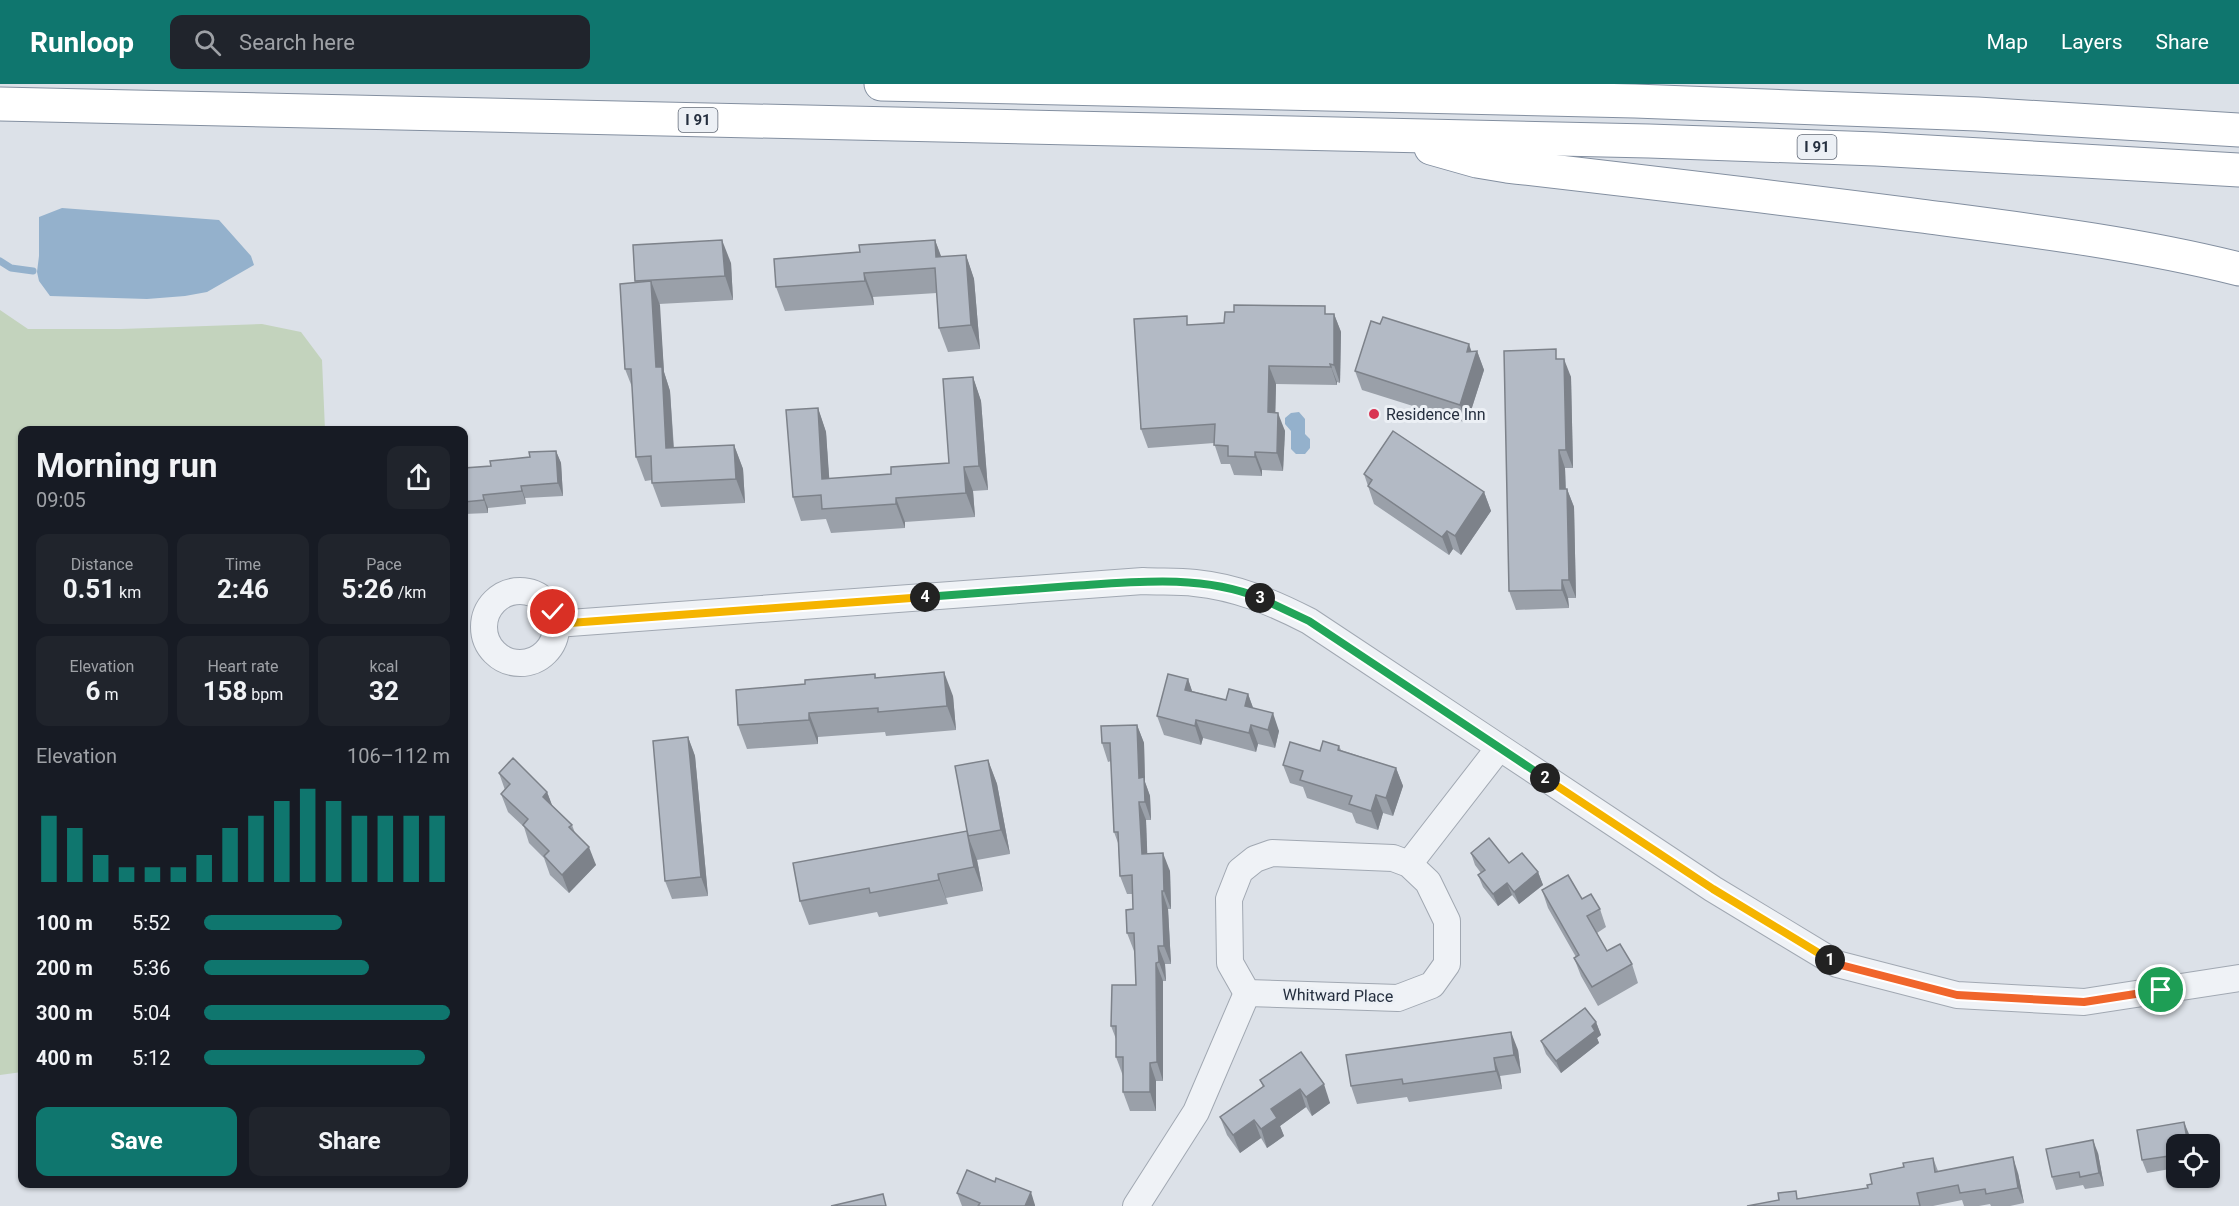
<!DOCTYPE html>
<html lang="en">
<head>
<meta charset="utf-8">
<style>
	body { margin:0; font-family:Roboto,sans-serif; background:#20242c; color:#f1f3f6; height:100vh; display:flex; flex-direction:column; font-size:22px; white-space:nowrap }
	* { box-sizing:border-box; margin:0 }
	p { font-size:20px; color:#9ea1a6 }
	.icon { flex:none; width:33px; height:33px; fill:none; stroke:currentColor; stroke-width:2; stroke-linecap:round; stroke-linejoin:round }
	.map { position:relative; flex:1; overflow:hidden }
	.drawer { position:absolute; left:18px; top:342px; width:450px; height:762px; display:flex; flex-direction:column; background:#171b24; border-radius:12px; box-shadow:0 2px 4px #0004 }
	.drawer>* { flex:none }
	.buttons { position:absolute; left:2166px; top:1050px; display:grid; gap:12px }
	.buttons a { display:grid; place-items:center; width:54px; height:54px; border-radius:12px; background:#171b24; box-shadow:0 2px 4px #0004; font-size:30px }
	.pin { position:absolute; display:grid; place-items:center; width:51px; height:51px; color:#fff; margin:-26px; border:3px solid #fff; border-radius:50%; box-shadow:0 2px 6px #0007 }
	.km { position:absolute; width:30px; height:30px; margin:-15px; border-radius:50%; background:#222; color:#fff; font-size:16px; line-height:30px; text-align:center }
	.round { display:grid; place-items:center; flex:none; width:63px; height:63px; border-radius:12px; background:#20242c }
	.overview { display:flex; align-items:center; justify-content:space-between; height:102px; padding:0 18px }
	h1 { font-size:33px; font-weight:700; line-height:45px }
	.metrics { display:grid; grid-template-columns:repeat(3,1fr); gap:9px; height:102px; padding:6px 18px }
	.metrics div { display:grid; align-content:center; border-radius:12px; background:#20242c; text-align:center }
	.metrics b { font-size:26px; font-weight:700 }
	.metrics small { font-size:16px; font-weight:400 }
	.metrics p { font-size:16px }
	.chart { height:168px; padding:12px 18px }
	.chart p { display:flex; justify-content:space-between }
	.chart svg { width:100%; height:108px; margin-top:6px; stroke:#0f766e; stroke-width:6 }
	.cta { display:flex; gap:12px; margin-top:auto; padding:12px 18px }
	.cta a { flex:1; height:69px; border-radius:12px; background:#0f766e; color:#fff; font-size:24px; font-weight:700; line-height:69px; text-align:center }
	.cta a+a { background:#20242c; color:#f1f3f6 }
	ul { padding:0 18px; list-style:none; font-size:20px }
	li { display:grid; grid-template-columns:96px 72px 1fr; align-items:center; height:45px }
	li i { height:15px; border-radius:8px; background:#0f766e }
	header { display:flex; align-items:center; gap:36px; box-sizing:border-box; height:84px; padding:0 30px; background:#0f766e; color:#fff }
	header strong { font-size:28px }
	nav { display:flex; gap:33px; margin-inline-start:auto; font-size:21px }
	.search { width:420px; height:54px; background:#20242c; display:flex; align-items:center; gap:15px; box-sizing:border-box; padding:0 21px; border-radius:12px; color:#9ea1a6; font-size:22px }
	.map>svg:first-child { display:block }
</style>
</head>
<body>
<header>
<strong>Runloop</strong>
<div class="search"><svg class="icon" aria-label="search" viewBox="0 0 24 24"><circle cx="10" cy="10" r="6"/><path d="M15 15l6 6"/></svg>Search here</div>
<nav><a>Map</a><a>Layers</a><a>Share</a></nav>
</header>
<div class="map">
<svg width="2239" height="1122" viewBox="0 0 2239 1122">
	<rect width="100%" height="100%" fill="#dce1e8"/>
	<path fill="#c3d3bd" d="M0 226 28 245H121L262 240 301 248 322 276 325 346H22V988L0 991Z"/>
	<g fill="#94b1cc">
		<path d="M62 124 219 136 251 172 254 181 207 208 185 212 147 215 50 212 39 197 37 188 39 172V133Z"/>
		<path d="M1299 328 1305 335V350L1310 355V364L1305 370H1296L1291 365V347L1285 340V334L1291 329Z"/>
	</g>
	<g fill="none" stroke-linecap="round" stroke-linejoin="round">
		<path stroke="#94b1cc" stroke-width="7" d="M0 177 11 184 33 187"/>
		<g stroke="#a1a8b2" stroke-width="28">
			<g id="street">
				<circle cx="520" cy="543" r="36"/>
				<path d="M556 540 1143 497C1160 498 1178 497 1195 499 1236 503 1272 518 1309 537L1713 805 1837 880 1957 911 2084 918 2239 894"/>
				<path d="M1272 769 1393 774 1409 780 1428 798 1447 837V880L1432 901 1398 914 1247 909 1230 879 1229 815 1240 787 1255 775Z"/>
				<path d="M1409 780 1499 664"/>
				<path d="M1136 1122 1196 1028 1247 909"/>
			</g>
		</g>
		<g stroke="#838fa0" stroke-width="35">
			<g id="highway">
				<path d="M881 0 1635 17 1977 30 2239 46"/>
				<path d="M0 20 1649 57 1876 65 2239 86"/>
				<path d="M1431 64 1477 77 1507 82C1645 98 1783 114 1921 132 2028 146 2135 159 2239 185"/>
			</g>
		</g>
		<use href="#street" stroke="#eff2f6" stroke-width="26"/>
		<use href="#highway" stroke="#fff" stroke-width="33"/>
	</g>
	<g fill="#9aa0a9">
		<path d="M935 156 941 173 966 171 974 195 980 265 948 268 939 244 937 209 873 213 874 221 785 227 776 203 860 168Z"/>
		<path d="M731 179 733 216 659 220 664 288 670 307 674 364 734 361 743 385 745 419 661 423 652 399V396L645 397 636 373 632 303 625 285 635 197Z"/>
		<path d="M1328 230H1334L1341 248 1340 299 1337 298V301L1276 300 1275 328 1285 347 1283 387 1262 386V392L1234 391 1230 380H1221L1214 359 1148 364 1141 345 1190 241Z"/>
		<path d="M1477 267 1484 286 1467 339 1362 306 1355 287Z"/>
		<path d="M1560 275 1571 293 1573 384H1565L1566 405H1567L1574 423 1576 514H1568L1569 524 1516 526 1509 507Z"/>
		<path d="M973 293 981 317 988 406 973 407 975 433 905 438V444L831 449 826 435 801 437 793 413 818 324 826 348 829 395 891 390 949 379Z"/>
		<path d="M556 367 561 379 563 412 525 414 526 420 488 424V429L464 430V384L491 382Z"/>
		<path d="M1364 390 1484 408 1491 427 1461 471 1453 465 1449 471 1374 420Z"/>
		<path d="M875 590 876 594 953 612 956 646 886 652 885 648 818 653V660L747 665 738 641 805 600Z"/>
		<path d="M1188 595 1192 607 1226 616 1248 610 1253 624 1279 647 1275 664 1258 660 1256 668 1203 654 1201 661 1164 651 1157 632Z"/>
		<path d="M1137 641 1144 659 1145 698 1150 712 1151 736H1146L1147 769 1170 787 1171 825H1168L1171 880H1165L1166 897H1163V997H1156V1027H1130L1123 1008V992L1116 973V955L1111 942 1136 901 1135 867H1134L1127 849 1133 825V810H1127L1120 792 1118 759 1114 748 1111 677 1108 678 1102 659Z"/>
		<path d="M688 653 695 672 708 812 672 815 665 797Z"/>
		<path d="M1339 662 1341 666 1396 684 1403 702 1393 732 1383 729 1378 746 1356 739 1352 729 1307 714 1303 703 1290 699 1283 681 1320 667Z"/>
		<path d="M988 676 997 700 1010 770 977 776 983 807 946 814 948 820 879 833 877 828 809 841 800 817 967 747Z"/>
		<path d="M499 689 547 708 552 722 572 741 575 749 596 781 569 809 550 791 544 774 529 759 524 743 508 728 501 710 505 706Z"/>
		<path d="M1471 769 1509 779 1538 788 1543 801 1519 820 1512 811 1498 822 1483 803 1478 791 1481 789 1475 781Z"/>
		<path d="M1542 806 1582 815 1600 825 1606 843 1597 849 1607 867 1632 880 1638 899 1598 922 1581 892 1574 874 1576 873 1548 824Z"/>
		<path d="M1596 938 1601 951 1597 954 1599 959 1561 989 1546 970 1541 957Z"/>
		<path d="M1518 966 1521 989 1500 992 1502 1005 1409 1018 1407 1013 1357 1020 1351 1002Z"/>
		<path d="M1301 968 1330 1019 1312 1032 1306 1023 1280 1042 1284 1052 1267 1064 1261 1054 1240 1069 1227 1051 1220 1033 1263 1003 1260 996Z"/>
		<path d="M2189 1050 2191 1060H2176V1084L2147 1089 2142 1076Z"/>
		<path d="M2098 1069 2104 1102 2085 1105 2083 1101 2056 1106 2052 1093Z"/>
		<path d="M1933 1074 1938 1087 2018 1089 2024 1119 2010 1122H1991L1990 1120 1979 1122H1964L1962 1116 1933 1122H1747L1868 1104 1872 1100 1904 1083Z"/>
		<path d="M957 1109 1035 1121V1122H962Z"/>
	</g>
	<g fill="#7d828a">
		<path d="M722 156 731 179 733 216 725 192Z"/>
		<path d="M935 156 944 180 936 173Z"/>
		<path d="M966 171 974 195 980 265 971 241Z"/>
		<path d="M864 189 873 213 874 221 865 197Z"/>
		<path d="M651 197 660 221 664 288 670 307 675 388 666 364 656 283Z"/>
		<path d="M1334 230 1341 248 1340 299 1334 281Z"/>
		<path d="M1469 260 1474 275 1477 267 1484 286 1467 339 1460 321 1467 268Z"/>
		<path d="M1564 275 1571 293 1573 384 1566 366Z"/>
		<path d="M1330 280 1337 298V301Z"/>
		<path d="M1269 282 1276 300 1275 346 1268 328Z"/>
		<path d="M973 293 981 317 988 406 979 382Z"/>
		<path d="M818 324 826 348 831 419 822 395Z"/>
		<path d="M1278 329 1285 347 1283 387 1277 369Z"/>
		<path d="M734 361 743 385 745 419 736 395Z"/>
		<path d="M1559 366 1565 384 1566 424 1560 405Z"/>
		<path d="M556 367 561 379 563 412 558 399Z"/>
		<path d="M1255 368 1262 386V392L1255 373Z"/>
		<path d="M964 383 973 407 975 433 966 409Z"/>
		<path d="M521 402 525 414 526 420 522 407Z"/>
		<path d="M1567 405 1574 423 1576 514 1569 496Z"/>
		<path d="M1484 408 1491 427 1461 471 1455 452Z"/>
		<path d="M483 411 488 424V429L484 416Z"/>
		<path d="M896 414 905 438V444L896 420Z"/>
		<path d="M1447 447 1453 465 1449 471 1442 453Z"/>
		<path d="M1562 496 1568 514 1569 524 1562 506Z"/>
		<path d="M944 588 953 612 956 646 947 622Z"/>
		<path d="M1188 595 1194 613 1185 606Z"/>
		<path d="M1248 610 1255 629 1245 622Z"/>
		<path d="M809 629 818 653V660L809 636Z"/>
		<path d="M1273 629 1279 647 1275 664 1268 646Z"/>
		<path d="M1196 636 1203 654 1201 661 1195 642Z"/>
		<path d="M1137 641 1144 659 1145 698 1150 712 1151 736 1145 718 1139 694Z"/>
		<path d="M1251 641 1258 660 1256 668 1249 649Z"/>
		<path d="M688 653 695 672 708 812 701 793Z"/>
		<path d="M988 676 997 700 1010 770 1001 746Z"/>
		<path d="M1396 684 1403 702 1393 732 1386 714Z"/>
		<path d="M547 708 554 726 543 713Z"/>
		<path d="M1376 711 1383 729 1378 746 1371 727Z"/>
		<path d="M1139 718 1146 736 1148 788 1142 770Z"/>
		<path d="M968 752 977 776 983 807 974 783Z"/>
		<path d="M589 763 596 781 569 809 562 791Z"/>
		<path d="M1163 769 1170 787 1171 825 1164 807Z"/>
		<path d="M1538 788 1543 801 1519 820 1514 808Z"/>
		<path d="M938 790 948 820 939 796Z"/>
		<path d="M1507 799 1512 811 1498 822 1493 810Z"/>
		<path d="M1162 807 1168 825 1171 880 1164 862Z"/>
		<path d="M1158 862 1165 880 1166 897 1159 878Z"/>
		<path d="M1156 879 1163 897V997L1157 978Z"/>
		<path d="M1596 938 1601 951 1597 954 1599 959 1561 989 1556 977Z"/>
		<path d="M1511 948 1518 966 1521 989 1514 971Z"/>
		<path d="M1494 974 1500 992 1502 1005 1496 987Z"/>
		<path d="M1150 979 1156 997V1027L1150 1008Z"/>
		<path d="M1324 1000 1330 1019 1312 1032 1306 1013Z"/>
		<path d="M1300 1005 1306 1023 1280 1042 1284 1052 1267 1064 1261 1045 1271 1025Z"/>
		<path d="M1254 1036 1261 1054 1240 1069 1233 1051Z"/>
		<path d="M2184 1038 2189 1050 2191 1060H2188Z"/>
		<path d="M2093 1056 2098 1069 2104 1102 2099 1089Z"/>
		<path d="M2013 1073 2018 1089 2024 1119 2018 1104Z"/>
		<path d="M1031 1108 1035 1121V1122H1025Z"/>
	</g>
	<g fill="#b3bac5" stroke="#7d828a" stroke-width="1.5">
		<path d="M722 156 725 192 635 197 633 161Z"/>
		<path d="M935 156 936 173 966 171 971 241 939 244 935 184 864 189 865 197 776 203 774 175 860 168 859 161Z"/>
		<path d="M651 197 656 283H662L666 364 734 361 736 395 652 399 651 372 636 373 631 285H625L620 200Z"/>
		<path d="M1234 221 1325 222V230H1334V281L1330 280 1331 283 1269 282 1268 328 1278 329 1277 369 1255 368V373L1228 372V362L1214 361 1215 340 1141 345 1134 235 1187 232V241L1224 239 1225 228H1234Z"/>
		<path d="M1383 233 1469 260 1467 268 1477 267 1460 321 1355 287 1371 237 1380 240Z"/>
		<path d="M1556 265V275H1564L1566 366H1559L1560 405H1567L1569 496H1562V506L1509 507 1504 267Z"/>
		<path d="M973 293 979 382 964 383 966 409 896 414V420L822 425 821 411 793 413 786 326 818 324 822 395 891 390V383L949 379 943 295Z"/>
		<path d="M1393 347 1484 408 1455 452 1447 447 1442 453 1368 402 1372 396 1364 390Z"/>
		<path d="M556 367 558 399 521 402 522 407 483 411 484 416 464 418V384L491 382 490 377 530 373 529 368Z"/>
		<path d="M944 588 947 622 878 628V624L809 629V636L738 641 736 606 805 600V596L875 590V594Z"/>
		<path d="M1168 590 1188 595 1185 606 1226 616 1229 605 1248 610 1245 622 1273 629 1268 646 1251 641 1249 649 1196 636 1195 642 1157 632Z"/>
		<path d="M1137 641 1139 694 1144 693 1145 718H1139L1142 770 1163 769 1164 807H1162L1164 862H1158L1159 878 1156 879 1157 978 1150 979V1008H1123V973H1116V942H1111L1112 901H1136L1134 849H1127L1126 826 1133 825 1132 791 1120 792 1118 748H1114L1110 659H1102L1101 642Z"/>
		<path d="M688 653 701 793 665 797 653 657Z"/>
		<path d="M1323 657 1339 662 1338 666 1396 684 1386 714 1376 711 1371 727 1349 720 1352 712 1300 696 1303 687 1283 681 1290 658 1320 667Z"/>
		<path d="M513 674 547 708 543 713 572 741 569 743 589 763 562 791 544 772 549 767 523 741 528 735 501 710 510 700 499 689Z"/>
		<path d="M988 676 1001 746 968 752 955 682Z"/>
		<path d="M967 747 974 783 938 790 939 796 870 809 869 804 800 817 793 779Z"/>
		<path d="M1489 754 1509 779 1522 769 1538 788 1514 808 1507 799 1493 810 1478 791 1485 786 1471 769Z"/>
		<path d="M1568 791 1582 815 1591 810 1600 825 1587 832 1607 867 1620 860 1632 880 1592 903 1574 874 1579 871 1542 806Z"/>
		<path d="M1585 924 1596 938 1592 942 1595 947 1556 977 1541 957Z"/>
		<path d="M1511 948 1514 971 1494 974 1496 987 1403 1000 1402 995 1351 1002 1346 971Z"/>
		<path d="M1301 968 1324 1000 1306 1013 1300 1005 1271 1025 1277 1034 1261 1045 1254 1036 1233 1051 1220 1033 1264 1002 1260 996Z"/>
		<path d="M2184 1038 2188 1060H2176V1071L2142 1076 2137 1046Z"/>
		<path d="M2093 1056 2099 1089 2080 1093 2079 1088 2052 1093 2046 1065Z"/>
		<path d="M2013 1073 2018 1104 1986 1110 1985 1105 1960 1109 1958 1101 1917 1109 1920 1122H1747L1779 1116 1778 1109 1796 1107 1797 1115 1868 1104 1867 1101 1872 1100 1870 1090 1904 1083 1903 1079 1933 1074 1935 1088Z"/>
		<path d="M967 1086 995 1098 996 1094 1031 1108 1025 1122H978L980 1119 957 1109Z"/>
		<path d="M883 1110 886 1122H831Z"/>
	</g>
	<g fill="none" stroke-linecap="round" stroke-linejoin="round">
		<g stroke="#fff" stroke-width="12">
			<path id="split-1" d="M1830 876 1837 880 1957 911 2084 918 2161 906"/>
		</g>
		<g stroke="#fff" stroke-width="12">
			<path id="split-2" d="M1545 694 1713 805 1830 876"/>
		</g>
		<g stroke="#fff" stroke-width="12">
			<path id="split-3" d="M1260 514 1309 537 1545 694"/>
		</g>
		<g stroke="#fff" stroke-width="12">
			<path id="split-4" d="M925 513C974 509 1022 506 1071 502 1133 498 1201 490 1260 514"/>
		</g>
		<g stroke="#fff" stroke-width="12">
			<path id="split-5" d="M553 528 556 540 925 513"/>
		</g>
		<use href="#split-1" stroke="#f0652b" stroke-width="8"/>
		<use href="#split-2" stroke="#f5b400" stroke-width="8"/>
		<use href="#split-3" stroke="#22a559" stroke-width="8"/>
		<use href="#split-4" stroke="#22a559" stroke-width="8"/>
		<use href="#split-5" stroke="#f5b400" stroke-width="8"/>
	</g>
	<circle fill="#d93553" stroke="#ecf0f5" stroke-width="2" cx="1374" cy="330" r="6"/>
	<g text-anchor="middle" stroke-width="6" stroke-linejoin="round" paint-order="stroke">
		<g fill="#ecf0f5" stroke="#616976" stroke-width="1.5">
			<rect x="678.5" y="24" width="39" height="24" rx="4.5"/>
			<rect x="1797.5" y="51" width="39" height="24" rx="4.5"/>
		</g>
		<g font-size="15" font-weight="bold" fill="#252f3f">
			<text x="698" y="41">I 91</text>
			<text x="1817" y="68">I 91</text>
		</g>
		<g font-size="16" fill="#252f3f" stroke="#ecf0f5" text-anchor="start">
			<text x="1386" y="336">Residence Inn</text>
		</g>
		<g font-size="16" fill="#252f3f" stroke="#ecf0f5">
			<text transform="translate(1338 911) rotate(1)" y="6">Whitward Place</text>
		</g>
	</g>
</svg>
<div class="buttons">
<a><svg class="icon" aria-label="locate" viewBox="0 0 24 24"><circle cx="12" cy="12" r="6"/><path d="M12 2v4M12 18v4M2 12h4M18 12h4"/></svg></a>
</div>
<div class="pin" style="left:2161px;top:906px;background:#1e9e55"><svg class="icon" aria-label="arrive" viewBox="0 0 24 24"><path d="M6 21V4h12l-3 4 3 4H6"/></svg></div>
<div class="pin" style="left:553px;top:528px;background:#d93025"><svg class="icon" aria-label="check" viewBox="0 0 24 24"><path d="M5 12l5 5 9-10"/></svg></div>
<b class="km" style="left:1830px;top:876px">1</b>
<b class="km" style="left:1545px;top:694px">2</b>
<b class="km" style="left:1260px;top:514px">3</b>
<b class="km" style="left:925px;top:513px">4</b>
<section class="drawer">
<div class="overview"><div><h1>Morning run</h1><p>09:05</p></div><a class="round"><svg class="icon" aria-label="share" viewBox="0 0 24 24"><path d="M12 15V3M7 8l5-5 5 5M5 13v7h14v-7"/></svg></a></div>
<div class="metrics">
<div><p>Distance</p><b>0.51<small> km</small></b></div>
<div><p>Time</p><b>2:46</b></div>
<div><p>Pace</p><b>5:26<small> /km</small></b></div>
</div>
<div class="metrics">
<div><p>Elevation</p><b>6<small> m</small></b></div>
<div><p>Heart rate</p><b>158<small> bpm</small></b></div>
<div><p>kcal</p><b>32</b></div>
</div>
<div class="chart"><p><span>Elevation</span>106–112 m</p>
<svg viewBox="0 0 160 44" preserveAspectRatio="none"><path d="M5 44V17M15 44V22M25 44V33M35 44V38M45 44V38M55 44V38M65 44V33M75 44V22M85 44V17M95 44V11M105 44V6M115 44V11M125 44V17M135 44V17M145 44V17M155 44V17"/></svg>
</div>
<ul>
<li><b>100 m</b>5:52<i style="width:56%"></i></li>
<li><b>200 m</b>5:36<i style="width:67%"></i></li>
<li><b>300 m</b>5:04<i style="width:100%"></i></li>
<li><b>400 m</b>5:12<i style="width:90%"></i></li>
</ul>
<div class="cta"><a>Save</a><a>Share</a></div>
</section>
</div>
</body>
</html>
